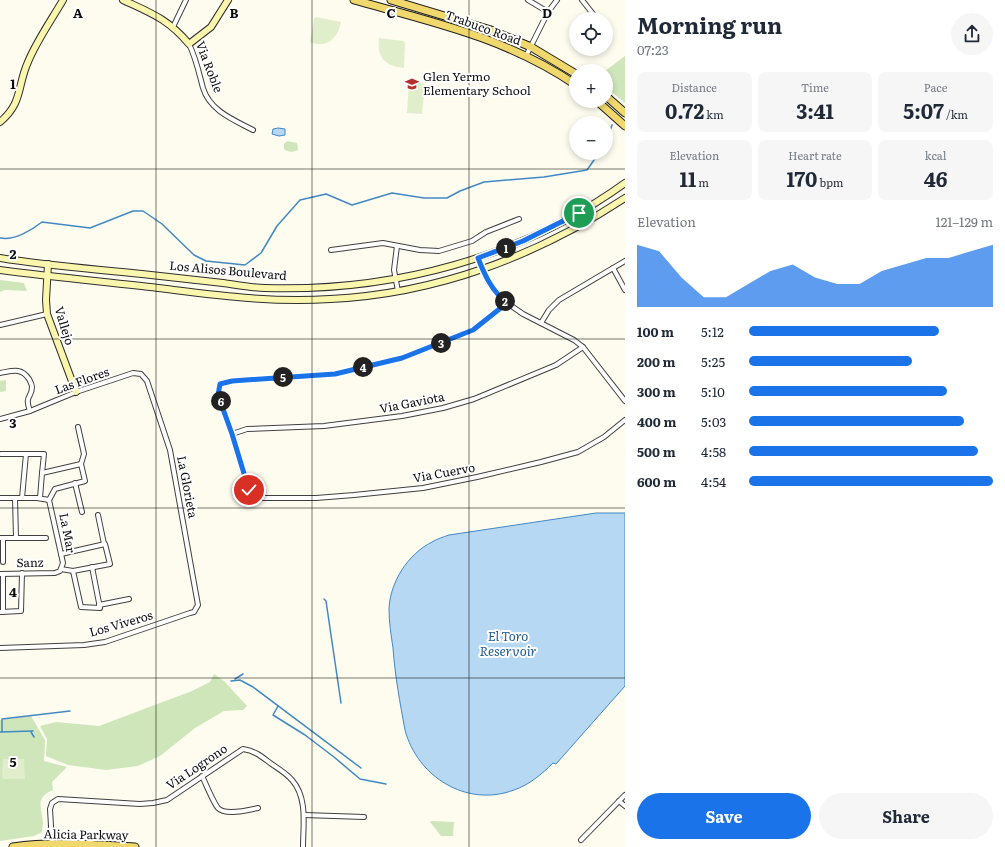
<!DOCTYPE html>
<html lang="en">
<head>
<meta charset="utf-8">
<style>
	body { margin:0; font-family:Literata,serif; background:#f6f6f7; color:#1f2937; height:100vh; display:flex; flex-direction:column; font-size:15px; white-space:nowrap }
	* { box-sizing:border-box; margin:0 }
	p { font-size:13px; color:#747a83 }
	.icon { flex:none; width:22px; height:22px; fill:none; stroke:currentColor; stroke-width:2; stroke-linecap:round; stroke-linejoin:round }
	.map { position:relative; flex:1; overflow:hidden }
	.sheet { display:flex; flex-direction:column; background:#fff; width:380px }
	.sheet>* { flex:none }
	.tools { position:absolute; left:569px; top:12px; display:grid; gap:8px }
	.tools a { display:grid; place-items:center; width:44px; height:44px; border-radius:50%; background:#fff; box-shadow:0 2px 6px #0003; font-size:20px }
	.pin { position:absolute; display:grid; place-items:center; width:34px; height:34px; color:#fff; margin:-17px; border:2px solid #fff; border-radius:50%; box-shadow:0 1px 4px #0007 }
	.km { position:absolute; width:20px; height:20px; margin:-10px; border-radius:50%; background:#222; color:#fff; font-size:11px; line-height:20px; text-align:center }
	.round { display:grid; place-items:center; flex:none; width:42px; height:42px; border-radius:21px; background:#f6f6f7 }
	.summary { display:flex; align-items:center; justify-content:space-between; height:68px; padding:0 12px }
	h1 { font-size:22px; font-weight:700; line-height:30px }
	.metrics { display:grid; grid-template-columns:repeat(3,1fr); gap:6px; height:68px; padding:4px 12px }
	.metrics div { display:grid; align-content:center; border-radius:8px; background:#f6f6f7; text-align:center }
	.metrics b { font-size:20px; font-weight:700 }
	.metrics small { font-size:11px; font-weight:400 }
	.metrics p { font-size:11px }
	.chart { height:112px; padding:8px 12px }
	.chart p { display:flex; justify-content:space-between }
	.chart svg { width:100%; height:72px; margin-top:4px; fill:#1a73e8; opacity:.7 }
	.action { display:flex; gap:8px; margin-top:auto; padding:8px 12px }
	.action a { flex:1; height:46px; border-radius:24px; background:#1a73e8; color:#fff; font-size:16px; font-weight:700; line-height:46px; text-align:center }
	.action a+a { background:#f6f6f7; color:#1f2937 }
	ul { padding:0 12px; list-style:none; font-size:13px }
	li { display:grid; grid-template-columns:64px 48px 1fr; align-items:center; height:30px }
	li i { height:10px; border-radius:5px; background:#1a73e8 }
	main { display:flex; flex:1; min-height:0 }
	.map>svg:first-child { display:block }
</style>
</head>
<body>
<main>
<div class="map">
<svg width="625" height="847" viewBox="0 0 625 847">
	<rect width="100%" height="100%" fill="#fefcee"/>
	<g fill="#cee6ba">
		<path d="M625 56V103L606 87 605 71Z"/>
		<path d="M287 141 297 143 298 150C292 153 288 152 284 149V144Z"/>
		<path d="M0 280 24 283 27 291 5 290 0 292Z"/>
		<path d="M6 380V391L0 392V381Z"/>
		<path d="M214 674 224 681 247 706 243 710 224 711 195 728 160 756 138 766 106 770 68 765 46 756 47 739 40 726 56 722 99 726 192 691 210 682Z"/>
		<path d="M31 716 45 740 44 761 67 767 52 782 53 790C34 798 42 808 43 823 43 826 42 829 42 832L34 836 0 841V720Z"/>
		<path d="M431 821 454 822 453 836H441L430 822Z"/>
	</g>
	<g fill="#e0eecb">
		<path d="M316 17 341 22C338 38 327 49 310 42L314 19Z"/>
		<path d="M379 38 403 41 405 43 404 68C384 66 377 57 379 38Z"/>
		<path d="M409 82 425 84 422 114 407 113Z"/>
		<path d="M3 759H24L25 779H4L2 778Z"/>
	</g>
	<g fill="#b6d8f2" stroke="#4288c5">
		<path d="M278 128 285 129V135L279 136 272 134 273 129Z"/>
		<path d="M596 513H625V686L556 764 553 763C542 774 529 785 514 790 466 808 417 776 405 730 400 703 395 676 393 648 391 635 389 622 389 609 390 582 408 554 432 542 437 539 443 537 449 535Z"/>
	</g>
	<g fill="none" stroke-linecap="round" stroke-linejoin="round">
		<g stroke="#4288c5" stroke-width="1.5">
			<path d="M606 142 612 125"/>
			<path d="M0 238C14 241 32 230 42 222L90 228 133 211H143L162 224 194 255 206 261 245 265 261 253 277 226 300 200 326 194 352 205 392 193 424 198H447L460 191 484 182 544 177 587 170 599 153"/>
			<path d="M324 599 326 601 341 703"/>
			<path d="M235 679 243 674"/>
			<path d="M231 681 240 680 253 687 361 768"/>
			<path d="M278 706 273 715 305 735 334 757 360 779 386 784"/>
			<path d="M0 732 33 731"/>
			<path d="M2 732V719L70 711"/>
			<path d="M31 732 34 737"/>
		</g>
		<g stroke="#404040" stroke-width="6">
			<g id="street">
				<path d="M528 0 548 12"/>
				<path d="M582 0 597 19"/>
				<path d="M173 27 186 0"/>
				<path d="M189 44C196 58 199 73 203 88 210 111 234 120 253 130"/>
				<path d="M526 56 548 12 557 0"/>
				<path d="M397 246 394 270 398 291"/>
				<path d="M331 250 383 243 420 250 439 251 472 241 486 232 519 219"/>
				<path d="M478 258 488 282 498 295 507 303 523 314 574 340 583 347 625 401"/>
				<path d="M613 268 625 290"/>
				<path d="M507 303 473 330 401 358 335 374 232 381 220 384 218 395 232 434 249 491 254 498H316L354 495 423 488 477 477 541 462 578 452 604 437 625 420"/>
				<path d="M541 323 549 310 559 300 625 261"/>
				<path d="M0 325 47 314"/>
				<path d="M0 373C12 371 21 367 29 379 30 381 32 384 32 387 32 398 24 395 30 411"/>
				<path d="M0 419 30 411 76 392 133 373 141 374 147 381 170 450 198 605 194 612 190 613 105 642 84 645 0 648"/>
				<path d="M232 434 247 429 324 426 402 416 443 408 474 399 556 365 583 347"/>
				<path d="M1 454H44L42 473"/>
				<path d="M75 483 82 512"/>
				<path d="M0 498H37L49 500"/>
				<path d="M15 498 16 538H46"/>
				<path d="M22 498 26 454"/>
				<path d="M40 498 42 473 81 464"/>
				<path d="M49 500 55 489 85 481 81 464 84 454 78 427"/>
				<path d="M98 515 104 544"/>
				<path d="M0 538H16"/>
				<path d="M61 554 105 544 110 564 73 571 61 569"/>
				<path d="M3 562V538"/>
				<path d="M73 571 81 607 100 608 92 567"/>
				<path d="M0 574 55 573 60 571 63 563 49 500"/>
				<path d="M3 574V612"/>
				<path d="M99 605 129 599"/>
				<path d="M0 612 21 611 22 573"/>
				<path d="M202 776C206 784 213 802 218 808 225 816 249 810 258 808"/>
				<path d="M619 801 625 806"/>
				<path d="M304 815 364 817"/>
				<path d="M581 840 625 795"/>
				<path d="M52 843 50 809 52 803 58 799 140 804 153 803 167 800 243 749C256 751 262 757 273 765 279 769 287 774 292 780 308 798 303 826 303 847"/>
			</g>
		</g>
		<g stroke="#2f2f2f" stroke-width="8">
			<g id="secondary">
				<path d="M123 0C151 13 168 19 189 44L211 27 228 0"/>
				<path d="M0 122C23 103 17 86 28 62 36 42 52 19 63 0"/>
				<path d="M0 258C47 266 95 269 142 274 169 277 196 280 223 283 237 285 252 288 265 288 393 292 521 258 625 183"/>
				<path d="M48 264 46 300 47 314 76 392"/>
				<path d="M0 270C53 277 106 282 158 288 216 295 272 303 330 299 436 294 537 256 625 198"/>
			</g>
		</g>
		<g stroke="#1e1e1e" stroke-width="9">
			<g id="primary">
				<path d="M354 0C433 22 507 38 576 85"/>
				<path d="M391 0 491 30 531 47 576 74"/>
				<path d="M606 96 625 113"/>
				<path d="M597 101 625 126"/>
				<path d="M13 847C54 841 94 845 135 847"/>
			</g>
		</g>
		<use href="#street" stroke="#fff" stroke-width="4"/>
		<use href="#secondary" stroke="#faf6ad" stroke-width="6"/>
		<use href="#primary" stroke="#f0d86c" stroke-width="7"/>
	</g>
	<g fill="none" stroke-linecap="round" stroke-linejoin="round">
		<g stroke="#fff" stroke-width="8">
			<path id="route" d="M249 490 232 434 218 395 220 384 232 381 335 374 402 358 473 330 507 303C492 291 485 276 478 258L523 241 579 213"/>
		</g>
		<use href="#route" stroke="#1a73e8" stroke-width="5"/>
	</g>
	<path fill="none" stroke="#0d0d0d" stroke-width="1" stroke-opacity="0.55" d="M156 0V847M312 0V847M469 0V847M0 169H625M0 339H625M0 508H625M0 678H625"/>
	<defs>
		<g id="school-bare" transform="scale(1.08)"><path d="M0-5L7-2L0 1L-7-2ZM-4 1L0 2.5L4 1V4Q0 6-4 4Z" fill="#b5302e" stroke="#fff" stroke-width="2.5" paint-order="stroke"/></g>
	</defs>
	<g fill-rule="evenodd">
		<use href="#school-bare" x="412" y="84"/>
	</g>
	<g text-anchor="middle" stroke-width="4" stroke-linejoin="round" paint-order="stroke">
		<g font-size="12" fill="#0d0d0d" stroke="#fff">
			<text transform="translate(483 28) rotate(20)" y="4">Trabuco Road</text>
			<text transform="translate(209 67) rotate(69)" y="4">Via Roble</text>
			<text transform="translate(228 271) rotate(5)" y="4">Los Alisos Boulevard</text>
			<text transform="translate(64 326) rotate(73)" y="4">Vallejo</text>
			<text transform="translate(82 381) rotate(-20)" y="4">Las Flores</text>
			<text transform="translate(412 403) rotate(-11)" y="4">Via Gaviota</text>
			<text transform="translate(444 473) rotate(-10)" y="4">Via Cuervo</text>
			<text transform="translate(187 487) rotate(79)" y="4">La Glorieta</text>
			<text transform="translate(67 533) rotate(79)" y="4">La Mar</text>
			<text transform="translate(30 563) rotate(-1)" y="4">Sanz</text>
			<text transform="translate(121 624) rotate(-16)" y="4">Los Viveros</text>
			<text transform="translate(197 767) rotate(-34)" y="4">Via Logrono</text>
			<text transform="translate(86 835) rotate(1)" y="4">Alicia Parkway</text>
		</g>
		<g font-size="12" fill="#0d0d0d" stroke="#fff" text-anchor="start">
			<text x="423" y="81">Glen Yermo<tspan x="423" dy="14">Elementary School</tspan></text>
		</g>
		<g font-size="13" font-style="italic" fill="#1e5b97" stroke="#fff">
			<text x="508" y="641">El Toro<tspan x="508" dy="15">Reservoir</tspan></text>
		</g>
	</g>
	<g font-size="13" text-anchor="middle" font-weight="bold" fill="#0d0d0d" stroke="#fff" stroke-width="4" stroke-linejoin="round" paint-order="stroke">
		<text x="78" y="18">A</text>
		<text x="234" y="18">B</text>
		<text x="391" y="18">C</text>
		<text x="547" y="18">D</text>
		<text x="13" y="89">1</text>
		<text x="13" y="259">2</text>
		<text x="13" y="428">3</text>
		<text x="13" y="597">4</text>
		<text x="13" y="767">5</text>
	</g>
</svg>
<div class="tools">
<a><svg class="icon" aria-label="locate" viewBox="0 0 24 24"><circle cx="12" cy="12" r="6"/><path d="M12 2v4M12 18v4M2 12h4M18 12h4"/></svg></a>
<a>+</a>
<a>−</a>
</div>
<div class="pin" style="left:579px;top:213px;background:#1e9e55"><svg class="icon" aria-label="arrive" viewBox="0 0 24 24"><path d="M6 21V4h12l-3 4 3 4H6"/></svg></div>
<div class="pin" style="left:249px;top:490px;background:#d93025"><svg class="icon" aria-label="check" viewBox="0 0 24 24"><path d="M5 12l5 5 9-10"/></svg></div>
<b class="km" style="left:506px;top:248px">1</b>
<b class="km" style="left:505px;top:301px">2</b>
<b class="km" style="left:441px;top:343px">3</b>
<b class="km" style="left:363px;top:367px">4</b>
<b class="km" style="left:283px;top:377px">5</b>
<b class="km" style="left:221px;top:401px">6</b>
</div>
<section class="sheet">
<div class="summary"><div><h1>Morning run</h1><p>07:23</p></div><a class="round"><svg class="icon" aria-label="share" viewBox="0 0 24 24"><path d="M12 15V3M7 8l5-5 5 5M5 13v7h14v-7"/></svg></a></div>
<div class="metrics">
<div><p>Distance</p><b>0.72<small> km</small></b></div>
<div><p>Time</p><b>3:41</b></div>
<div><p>Pace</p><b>5:07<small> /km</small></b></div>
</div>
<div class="metrics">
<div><p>Elevation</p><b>11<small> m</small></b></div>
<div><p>Heart rate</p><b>170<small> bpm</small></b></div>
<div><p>kcal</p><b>46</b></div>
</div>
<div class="chart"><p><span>Elevation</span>121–129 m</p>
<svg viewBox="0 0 160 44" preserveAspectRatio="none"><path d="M0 44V6L10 10L20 26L30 38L40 38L50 30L60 22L70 18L80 26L90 30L100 30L110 22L120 18L130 14L140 14L150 10L160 6V44z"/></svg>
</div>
<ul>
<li><b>100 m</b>5:12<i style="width:78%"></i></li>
<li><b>200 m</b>5:25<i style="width:67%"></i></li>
<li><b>300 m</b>5:10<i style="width:81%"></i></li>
<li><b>400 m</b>5:03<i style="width:88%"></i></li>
<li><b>500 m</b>4:58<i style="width:94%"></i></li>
<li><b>600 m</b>4:54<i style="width:100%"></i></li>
</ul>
<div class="action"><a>Save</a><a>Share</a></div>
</section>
</main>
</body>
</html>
